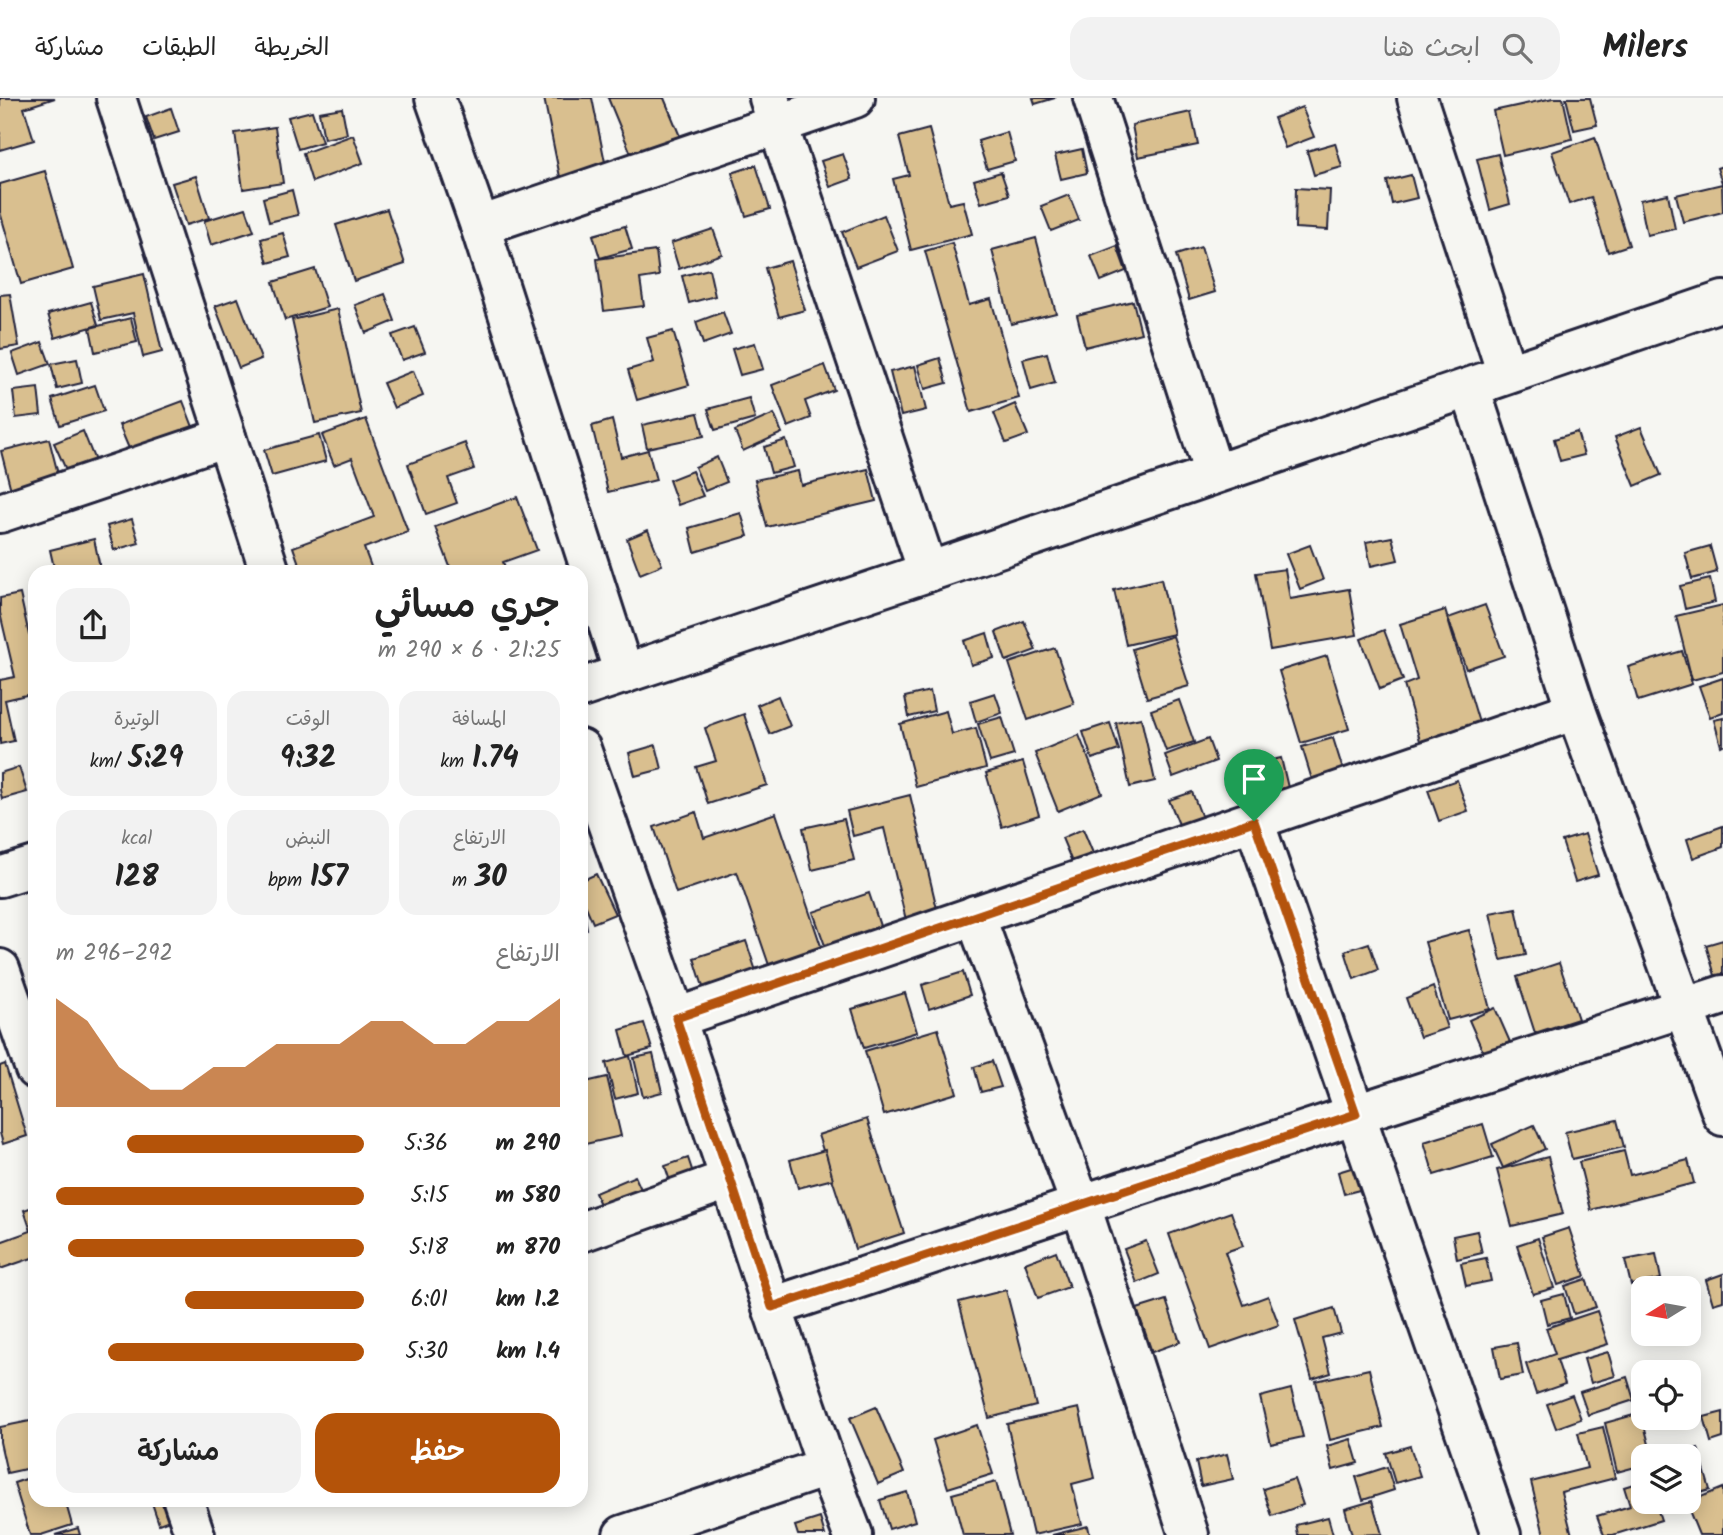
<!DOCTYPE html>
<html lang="ar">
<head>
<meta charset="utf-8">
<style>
	body { margin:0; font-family:Kalam,"Playpen Sans Arabic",sans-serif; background:#f2f2f2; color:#222; direction:rtl; height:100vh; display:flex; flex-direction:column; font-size:26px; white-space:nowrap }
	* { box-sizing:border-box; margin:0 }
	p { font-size:23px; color:#767676 }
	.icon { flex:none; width:38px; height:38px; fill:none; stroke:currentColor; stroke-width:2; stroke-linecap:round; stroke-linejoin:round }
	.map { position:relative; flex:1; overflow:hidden; direction:ltr }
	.side { position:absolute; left:28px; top:467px; width:560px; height:942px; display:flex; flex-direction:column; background:#fff; border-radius:21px; box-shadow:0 4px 18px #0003; direction:rtl }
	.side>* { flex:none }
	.needle { width:46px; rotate:259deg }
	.fabs { position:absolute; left:1631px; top:1178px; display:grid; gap:14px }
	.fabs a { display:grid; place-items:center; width:70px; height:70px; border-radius:14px; background:#fff; box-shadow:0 4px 18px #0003; font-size:35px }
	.pin { position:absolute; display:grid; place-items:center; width:60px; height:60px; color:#fff; margin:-72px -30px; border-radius:50% 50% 50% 0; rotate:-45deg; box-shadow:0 0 7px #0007 }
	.pin .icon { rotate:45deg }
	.round { display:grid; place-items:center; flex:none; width:74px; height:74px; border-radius:21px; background:#f2f2f2 }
	.overview { display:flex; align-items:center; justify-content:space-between; height:119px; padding:0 28px }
	h1 { font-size:38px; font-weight:600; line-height:52px }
	.stats { display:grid; grid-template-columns:repeat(3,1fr); gap:10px; height:119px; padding:7px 28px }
	.stats div { display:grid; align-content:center; border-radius:18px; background:#f2f2f2; text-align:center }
	.stats b { font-size:30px; font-weight:600 }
	.stats small { font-size:19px; font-weight:400 }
	.stats p { font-size:19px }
	.chart { height:196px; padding:14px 28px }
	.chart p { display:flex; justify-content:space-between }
	.chart svg { width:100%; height:126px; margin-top:7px; fill:#b45309; opacity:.7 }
	.cta { display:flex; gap:14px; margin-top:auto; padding:14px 28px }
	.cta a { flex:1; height:80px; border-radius:21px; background:#b45309; color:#fff; font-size:28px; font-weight:600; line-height:80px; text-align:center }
	.cta a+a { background:#f2f2f2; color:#222 }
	ul { padding:0 28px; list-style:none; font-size:23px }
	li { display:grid; grid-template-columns:112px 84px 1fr; align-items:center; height:52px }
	li i { height:18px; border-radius:9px; background:#b45309 }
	header { display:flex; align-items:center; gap:42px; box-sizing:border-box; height:98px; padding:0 35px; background:#fff; border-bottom:2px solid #e0e0e0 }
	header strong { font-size:33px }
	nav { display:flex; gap:38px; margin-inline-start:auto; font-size:24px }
	.search { width:490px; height:63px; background:#f2f2f2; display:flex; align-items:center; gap:18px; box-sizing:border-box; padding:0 24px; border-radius:21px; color:#767676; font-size:26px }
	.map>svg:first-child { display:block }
</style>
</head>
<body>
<header>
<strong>Milers</strong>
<div class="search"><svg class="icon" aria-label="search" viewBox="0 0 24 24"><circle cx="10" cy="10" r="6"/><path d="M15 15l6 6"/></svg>ابحث هنا</div>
<nav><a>الخريطة</a><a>الطبقات</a><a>مشاركة</a></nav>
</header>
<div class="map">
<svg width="1723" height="1437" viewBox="0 0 1723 1437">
	<rect width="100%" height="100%" fill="#f6f6f2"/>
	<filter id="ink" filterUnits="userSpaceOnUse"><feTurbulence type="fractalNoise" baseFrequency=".0143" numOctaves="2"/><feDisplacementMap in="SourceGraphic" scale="14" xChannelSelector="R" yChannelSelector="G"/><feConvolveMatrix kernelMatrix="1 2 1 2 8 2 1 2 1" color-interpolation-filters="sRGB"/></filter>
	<g filter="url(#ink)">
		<g fill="#d9bf8f" stroke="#22223b" stroke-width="2">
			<path d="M0 0H55L24 10 34 42 0 52Z"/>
			<path d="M544 0H592L606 69 560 79Z"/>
			<path d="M608 0H664L682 43 634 63Z"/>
			<path d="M1033 0H1055L1035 6Z"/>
			<path d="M1553 0H1563L1572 41 1503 57 1493 13Z"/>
			<path d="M1566 0H1590L1597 27 1574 32Z"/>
			<path d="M1302 9 1314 39 1285 50 1274 20Z"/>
			<path d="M171 10 179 34 154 42 146 19Z"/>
			<path d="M342 10 347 36 324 41 319 14Z"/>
			<path d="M312 13 322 44 298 51 288 19Z"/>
			<path d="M1191 14 1198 47 1138 59 1132 27Z"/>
			<path d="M275 29 283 85 243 91 235 35Z"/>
			<path d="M929 31 949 106 963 103 972 136 911 152 893 81 909 77 899 39Z"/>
			<path d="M1007 34 1015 63 987 71 978 43Z"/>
			<path d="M353 37 363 65 312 84 303 55Z"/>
			<path d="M1595 39 1629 147 1608 154 1591 99 1569 106 1552 54Z"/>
			<path d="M1335 45 1342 69 1314 77 1307 53Z"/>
			<path d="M1082 51 1087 75 1061 81 1055 57Z"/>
			<path d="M843 56 852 81 830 89 821 63Z"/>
			<path d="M1498 56 1510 106 1490 112 1477 61Z"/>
			<path d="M756 67 770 111 746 118 732 75Z"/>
			<path d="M1723 68V88L1717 70Z"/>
			<path d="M45 73 73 171 21 186 0 114V86Z"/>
			<path d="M1001 74 1009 97 981 105 974 82Z"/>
			<path d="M1411 77 1417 100 1392 106 1387 83Z"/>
			<path d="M196 78 209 120 186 127 172 85Z"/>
			<path d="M1722 86 1723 114 1683 124 1676 97Z"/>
			<path d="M1296 90 1330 92 1328 132 1295 130Z"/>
			<path d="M292 92 298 117 269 124 263 100Z"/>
			<path d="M1668 96 1675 131 1647 137 1640 102Z"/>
			<path d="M1069 97 1079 122 1051 133 1041 108Z"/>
			<path d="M246 110 254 133 211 147 204 123Z"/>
			<path d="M387 111 405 166 354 183 336 127Z"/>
			<path d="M884 117 898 153 856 169 842 134Z"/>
			<path d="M625 128 632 151 600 160 593 137Z"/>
			<path d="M713 131 722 156 679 171 671 145Z"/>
			<path d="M283 135 290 159 268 165 261 141Z"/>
			<path d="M1036 140 1056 215 1011 226 992 152Z"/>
			<path d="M952 145 969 207 991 201 1019 300 971 314 925 153Z"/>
			<path d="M1117 148 1126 173 1101 183 1091 158Z"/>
			<path d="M1201 149 1215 194 1189 202 1176 157Z"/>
			<path d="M656 153 659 178 640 181 644 208 604 213 597 161Z"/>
			<path d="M790 163 805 212 779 219 765 170Z"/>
			<path d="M315 171 327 209 285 222 273 184Z"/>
			<path d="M709 171 715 198 689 205 682 178Z"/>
			<path d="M144 176 162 254 143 259 133 215 101 222 93 188Z"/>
			<path d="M10 196 19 248 0 251V197Z"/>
			<path d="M385 196 395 223 366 235 355 207Z"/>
			<path d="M238 200 261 261 239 270 215 208Z"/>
			<path d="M1133 203 1141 235 1085 249 1077 217Z"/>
			<path d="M91 204 98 227 55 240 48 216Z"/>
			<path d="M338 211 361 315 315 325 292 222Z"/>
			<path d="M723 214 731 236 703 246 696 224Z"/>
			<path d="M131 220 137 244 95 254 90 230Z"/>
			<path d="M415 229 425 254 402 262 392 237Z"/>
			<path d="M673 233 689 287 637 302 628 272 654 264 647 240Z"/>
			<path d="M42 244 50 266 19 277 12 255Z"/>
			<path d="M755 245 763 271 740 277 732 251Z"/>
			<path d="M1047 255 1055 285 1031 292 1023 261Z"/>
			<path d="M940 260 947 285 925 291 918 267Z"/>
			<path d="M77 261 82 285 57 291 51 266Z"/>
			<path d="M825 267 834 292 805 303 811 320 788 329 772 287Z"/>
			<path d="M915 268 926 312 901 318 890 274Z"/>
			<path d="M413 273 423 298 394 310 383 285Z"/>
			<path d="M95 287 104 313 60 327 52 301Z"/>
			<path d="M38 290 41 317 16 320 13 293Z"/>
			<path d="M749 300 755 321 715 332 708 311Z"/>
			<path d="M183 303 193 329 130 353 119 327Z"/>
			<path d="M1015 306 1028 337 1006 345 994 315Z"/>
			<path d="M698 315 704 338 647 350 642 327Z"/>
			<path d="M774 316 782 335 743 353 735 333Z"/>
			<path d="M366 321 408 434 364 450 373 474H302L293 449 374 419 352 360 334 367 322 337Z"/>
			<path d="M612 322 621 359 648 352 656 382 608 394 592 328Z"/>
			<path d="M1641 329 1661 377 1635 388 1615 339Z"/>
			<path d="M83 333 95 363 67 374 54 345Z"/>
			<path d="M1577 334 1584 357 1560 363 1554 341Z"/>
			<path d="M319 337 326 363 272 378 264 352Z"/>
			<path d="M49 341 59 380 11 392 1 353Z"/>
			<path d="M786 342 794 369 771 375 764 349Z"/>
			<path d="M465 345 474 371 448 380 457 405 426 416 408 366Z"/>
			<path d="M717 359 727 384 705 393 695 369Z"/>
			<path d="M868 371 876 403 767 429 755 382 798 373 801 387Z"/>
			<path d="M692 373 703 398 678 407 669 382Z"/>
			<path d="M517 399 537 452 503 464 507 474H452L435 429Z"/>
			<path d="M741 415 748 438 695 454 689 430Z"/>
			<path d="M132 421 139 445 114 452 107 428Z"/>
			<path d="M648 432 662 467 640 476 627 441Z"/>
			<path d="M1392 439 1398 462 1371 468 1366 444Z"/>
			<path d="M94 441 101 474H55L50 452Z"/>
			<path d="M1310 447 1323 482 1300 491 1286 456Z"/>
			<path d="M1710 448 1717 474 1692 481 1685 455Z"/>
			<path d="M1285 471 1290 501 1349 491 1357 537 1270 552 1256 475Z"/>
			<path d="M1161 481 1174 536 1126 547 1114 492Z"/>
			<path d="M1710 481 1715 504 1685 511 1680 488Z"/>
			<path d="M20 496 29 537 35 535V595L5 602 14 643 0 646V582L15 579 0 515V500Z"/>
			<path d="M1485 507 1504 558 1466 571 1448 520Z"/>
			<path d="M1723 507V574L1692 582 1676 518Z"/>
			<path d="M1445 512 1480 628 1421 646 1404 587 1417 582 1400 526Z"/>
			<path d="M1024 523 1036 552 1006 563 996 534Z"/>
			<path d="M1384 532 1403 582 1380 591 1361 541Z"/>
			<path d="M987 535 994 560 971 567 964 543Z"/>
			<path d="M1173 538 1189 588 1147 600 1132 551Z"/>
			<path d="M1055 550 1074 606 1028 622 1009 565Z"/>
			<path d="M1682 553 1692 586 1638 603 1628 569Z"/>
			<path d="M1327 558 1349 631 1301 645 1279 573Z"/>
			<path d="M1723 580V614L1710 619 1699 588Z"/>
			<path d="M930 593 934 613 909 619 905 599Z"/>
			<path d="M995 595 1002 615 976 624 970 603Z"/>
			<path d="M778 598 790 628 770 636 757 607Z"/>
			<path d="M1179 602 1194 644 1166 653 1151 612Z"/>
			<path d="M946 613 952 636 976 630 986 670 916 689 900 626Z"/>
			<path d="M744 616 767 687 708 706 696 669 716 663 705 630Z"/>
			<path d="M1002 619 1014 657 990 664 978 626Z"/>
			<path d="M1141 620 1155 683 1130 689 1116 625Z"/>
			<path d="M1723 620V647L1721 648 1714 622Z"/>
			<path d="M1110 625 1119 652 1092 661 1083 634Z"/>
			<path d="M1079 637 1102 695 1058 713 1035 655Z"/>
			<path d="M1333 640 1344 675 1313 685 1302 649Z"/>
			<path d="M1208 641 1216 663 1173 679 1165 657Z"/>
			<path d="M656 647 662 671 635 678 629 655Z"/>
			<path d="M1281 660 1289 694 1257 701 1249 667Z"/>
			<path d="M1023 664 1039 717 1002 729 986 675Z"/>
			<path d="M19 669 27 694 2 701 0 692V675Z"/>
			<path d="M1457 682 1468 713 1439 723 1428 692Z"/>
			<path d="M1192 694 1204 725 1182 734 1169 702Z"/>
			<path d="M910 697 938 815 906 822 884 730 853 738 847 713Z"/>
			<path d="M696 714 704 740 776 715 822 851 770 870 737 774 676 795 654 729Z"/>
			<path d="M844 721 854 762 812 772 803 730Z"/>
			<path d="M1723 728V749L1693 760 1687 741Z"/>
			<path d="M1083 731 1095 760 1074 769 1062 740Z"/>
			<path d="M1585 736 1598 777 1575 784 1562 743Z"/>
			<path d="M596 776 615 816 593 825 581 797V783Z"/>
			<path d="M869 795 883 837 828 856 813 814Z"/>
			<path d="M583 807 587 831 581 832V808Z"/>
			<path d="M1516 810 1526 857 1501 862 1490 815Z"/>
			<path d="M1469 832 1490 911 1448 922 1425 844Z"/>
			<path d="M1723 842V890L1719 891 1706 847Z"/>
			<path d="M746 843 757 876 704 892 694 860Z"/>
			<path d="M1369 845 1378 872 1354 881 1345 853Z"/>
			<path d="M1559 865 1578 921 1535 935 1517 879Z"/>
			<path d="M963 874 970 897 929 911 922 887Z"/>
			<path d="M1433 889 1447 930 1420 939 1406 900Z"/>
			<path d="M905 895 917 934 864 950 852 911Z"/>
			<path d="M1495 910 1510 944 1484 956 1469 922Z"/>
			<path d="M644 925 652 951 627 958 620 932Z"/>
			<path d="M938 931 957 995 884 1017 865 953Z"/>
			<path d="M653 956 662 994 643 999 634 960Z"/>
			<path d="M630 958 638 995 615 1001 606 965Z"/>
			<path d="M992 963 1001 989 981 994 974 969Z"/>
			<path d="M5 966 27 1038 3 1046 0 1035V968Z"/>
			<path d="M607 979 621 1038 581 1047V985Z"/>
			<path d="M867 1021 904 1135 855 1151 818 1037Z"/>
			<path d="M1617 1022 1624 1049 1572 1061 1565 1034Z"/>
			<path d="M1483 1026 1493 1059 1434 1077 1424 1044Z"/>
			<path d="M1534 1027 1545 1051 1503 1070 1492 1046Z"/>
			<path d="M825 1052 833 1081 798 1090 790 1062Z"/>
			<path d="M1624 1053 1630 1077 1688 1062 1694 1085 1591 1112 1579 1064Z"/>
			<path d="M1548 1059 1563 1116 1512 1128 1497 1072Z"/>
			<path d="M688 1060 696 1084 673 1092 665 1068Z"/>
			<path d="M1364 1066 1371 1089 1344 1096 1338 1074Z"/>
			<path d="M635 1078 645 1100 605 1118 595 1095Z"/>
			<path d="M35 1108V1159L0 1171V1144L31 1133 24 1112Z"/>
			<path d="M1231 1114 1243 1148 1225 1154 1244 1207 1268 1198 1279 1227 1210 1251 1169 1136Z"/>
			<path d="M1569 1130 1585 1178 1558 1187 1542 1139Z"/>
			<path d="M1477 1133 1482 1155 1457 1161 1453 1138Z"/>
			<path d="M1538 1140 1554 1190 1533 1196 1517 1147Z"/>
			<path d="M1146 1143 1159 1176 1137 1185 1124 1151Z"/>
			<path d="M1056 1153 1069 1189 1038 1200 1025 1165Z"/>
			<path d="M1656 1156 1661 1181 1631 1187 1625 1162Z"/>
			<path d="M1486 1160 1491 1183 1466 1188 1461 1165Z"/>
			<path d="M1723 1176V1203L1713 1206 1706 1182Z"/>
			<path d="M1586 1181 1596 1209 1574 1216 1565 1188Z"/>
			<path d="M1006 1192 1036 1308 989 1320 959 1204Z"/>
			<path d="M1564 1196 1570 1220 1547 1226 1541 1202Z"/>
			<path d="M1166 1202 1180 1244 1152 1254 1137 1211Z"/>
			<path d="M1334 1210 1341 1235 1322 1240 1331 1275 1312 1281 1295 1222Z"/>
			<path d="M1597 1213 1608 1246 1557 1262 1565 1286 1536 1296 1526 1266 1555 1256 1546 1230Z"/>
			<path d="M1517 1245 1523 1277 1500 1281 1494 1249Z"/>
			<path d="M1608 1254 1615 1278 1591 1285 1584 1261Z"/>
			<path d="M1369 1271 1383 1329 1330 1342 1316 1283Z"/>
			<path d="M1627 1279 1634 1302 1588 1317 1580 1294Z"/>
			<path d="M1291 1291 1303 1339 1271 1346 1260 1299Z"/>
			<path d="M1572 1297 1581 1321 1556 1330 1547 1306Z"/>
			<path d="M876 1309 904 1375 878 1386 850 1320Z"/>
			<path d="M1079 1310 1095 1380 1072 1386 1082 1426 1033 1437 1007 1326Z"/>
			<path d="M1723 1314V1340L1711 1344 1704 1319Z"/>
			<path d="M1641 1315 1652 1358H1643V1367L1617 1374 1605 1325Z"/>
			<path d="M35 1322V1369L7 1375 0 1344V1329Z"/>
			<path d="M977 1327 993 1376 948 1390 933 1342Z"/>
			<path d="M1603 1329 1615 1380 1561 1394 1572 1437H1544L1531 1384 1587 1370 1578 1335Z"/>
			<path d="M1351 1341 1358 1365 1333 1372 1327 1348Z"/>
			<path d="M1410 1348 1420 1378 1395 1385 1386 1355Z"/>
			<path d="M1698 1350 1710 1392 1689 1398V1358L1676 1357Z"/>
			<path d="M1227 1356 1233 1381 1201 1388 1196 1364Z"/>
			<path d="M1387 1369 1394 1392 1363 1402 1356 1379Z"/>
			<path d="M35 1378V1402H65L72 1427 41 1437H30L14 1385Z"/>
			<path d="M1294 1381 1303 1407 1272 1418 1263 1391Z"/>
			<path d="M1643 1383V1404H1655L1661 1422 1613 1437H1604L1597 1418 1630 1408 1624 1389Z"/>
			<path d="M996 1384 1010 1437H963L952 1396Z"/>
			<path d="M1723 1390V1437H1699L1686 1405Z"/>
			<path d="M907 1394 915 1423 889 1431 880 1402Z"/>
			<path d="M151 1402H171L177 1419 159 1426Z"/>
			<path d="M1372 1403 1382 1436 1352 1437 1345 1411Z"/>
			<path d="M1328 1419 1333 1437H1298L1296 1427Z"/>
			<path d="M820 1420 825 1437H798L795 1428Z"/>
			<path d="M1088 1428 1090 1437H1052Z"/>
			<path d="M78 1430 80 1437H55Z"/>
		</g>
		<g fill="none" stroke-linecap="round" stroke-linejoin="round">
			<g stroke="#22223b" stroke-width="44">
				<g id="minor">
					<path d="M116 0 270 474"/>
					<path d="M435 0 480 128 624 576"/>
					<path d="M769 0 928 474"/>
					<path d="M1093 0 1214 376"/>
					<path d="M1417 0 1507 276"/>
					<path d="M480 128 855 0"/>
					<path d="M1470 290 1576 612 1723 1018"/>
					<path d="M0 415 226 339"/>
					<path d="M581 590 928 474 1723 203"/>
					<path d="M581 651 676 920 730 1081 772 1209 827 1369 853 1437"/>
					<path d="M1254 723 1501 1437"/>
					<path d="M0 779 35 768"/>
					<path d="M975 817 1081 1108 1189 1437"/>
					<path d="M0 871 35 971"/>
					<path d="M676 920 1576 612"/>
					<path d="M581 1134 730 1081"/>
					<path d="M772 1209 1356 1016 1723 897"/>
					<path d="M183 1402 195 1437"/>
					<path d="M623 1437 827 1369"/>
				</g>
			</g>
			<use href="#minor" stroke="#f6f6f2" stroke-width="38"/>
		</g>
	</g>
	<g fill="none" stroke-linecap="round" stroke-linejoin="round" filter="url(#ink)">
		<g stroke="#fff" stroke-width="14">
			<path id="route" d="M1254 723 1356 1016 772 1209 730 1080 676 920Z"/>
		</g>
		<use href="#route" stroke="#b45309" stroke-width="9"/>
	</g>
</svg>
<div class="fabs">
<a><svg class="needle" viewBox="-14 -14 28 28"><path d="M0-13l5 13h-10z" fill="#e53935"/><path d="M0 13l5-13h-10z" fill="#767676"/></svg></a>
<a><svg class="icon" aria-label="locate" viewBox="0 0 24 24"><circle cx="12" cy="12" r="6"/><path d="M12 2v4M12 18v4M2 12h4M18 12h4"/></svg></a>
<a><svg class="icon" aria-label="layers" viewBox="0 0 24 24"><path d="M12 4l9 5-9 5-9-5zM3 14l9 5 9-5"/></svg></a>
</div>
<div class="pin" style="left:1254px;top:723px;background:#1e9e55"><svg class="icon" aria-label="arrive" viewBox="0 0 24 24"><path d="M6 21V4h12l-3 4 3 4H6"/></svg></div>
<section class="side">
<div class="overview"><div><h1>جري مسائي</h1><p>21:25 · 6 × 290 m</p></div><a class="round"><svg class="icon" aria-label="share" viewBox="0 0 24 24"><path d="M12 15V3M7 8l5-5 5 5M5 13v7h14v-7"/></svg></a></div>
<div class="stats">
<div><p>المسافة</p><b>1.74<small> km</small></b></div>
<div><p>الوقت</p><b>9:32</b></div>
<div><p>الوتيرة</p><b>5:29<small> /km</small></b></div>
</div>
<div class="stats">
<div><p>الارتفاع</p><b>30<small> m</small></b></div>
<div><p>النبض</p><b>157<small> bpm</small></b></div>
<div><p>kcal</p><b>128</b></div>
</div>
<div class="chart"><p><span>الارتفاع</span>292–296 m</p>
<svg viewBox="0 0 160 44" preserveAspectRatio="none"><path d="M0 44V6L10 14L20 30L30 38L40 38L50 30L60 30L70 22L80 22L90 22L100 14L110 14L120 22L130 22L140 14L150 14L160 6V44z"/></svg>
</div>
<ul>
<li><b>290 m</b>5:36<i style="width:77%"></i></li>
<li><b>580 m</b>5:15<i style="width:100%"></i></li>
<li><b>870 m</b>5:18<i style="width:96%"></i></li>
<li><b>1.2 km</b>6:01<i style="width:58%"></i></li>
<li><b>1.4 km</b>5:30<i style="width:83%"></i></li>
</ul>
<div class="cta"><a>حفظ</a><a>مشاركة</a></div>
</section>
</div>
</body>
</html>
